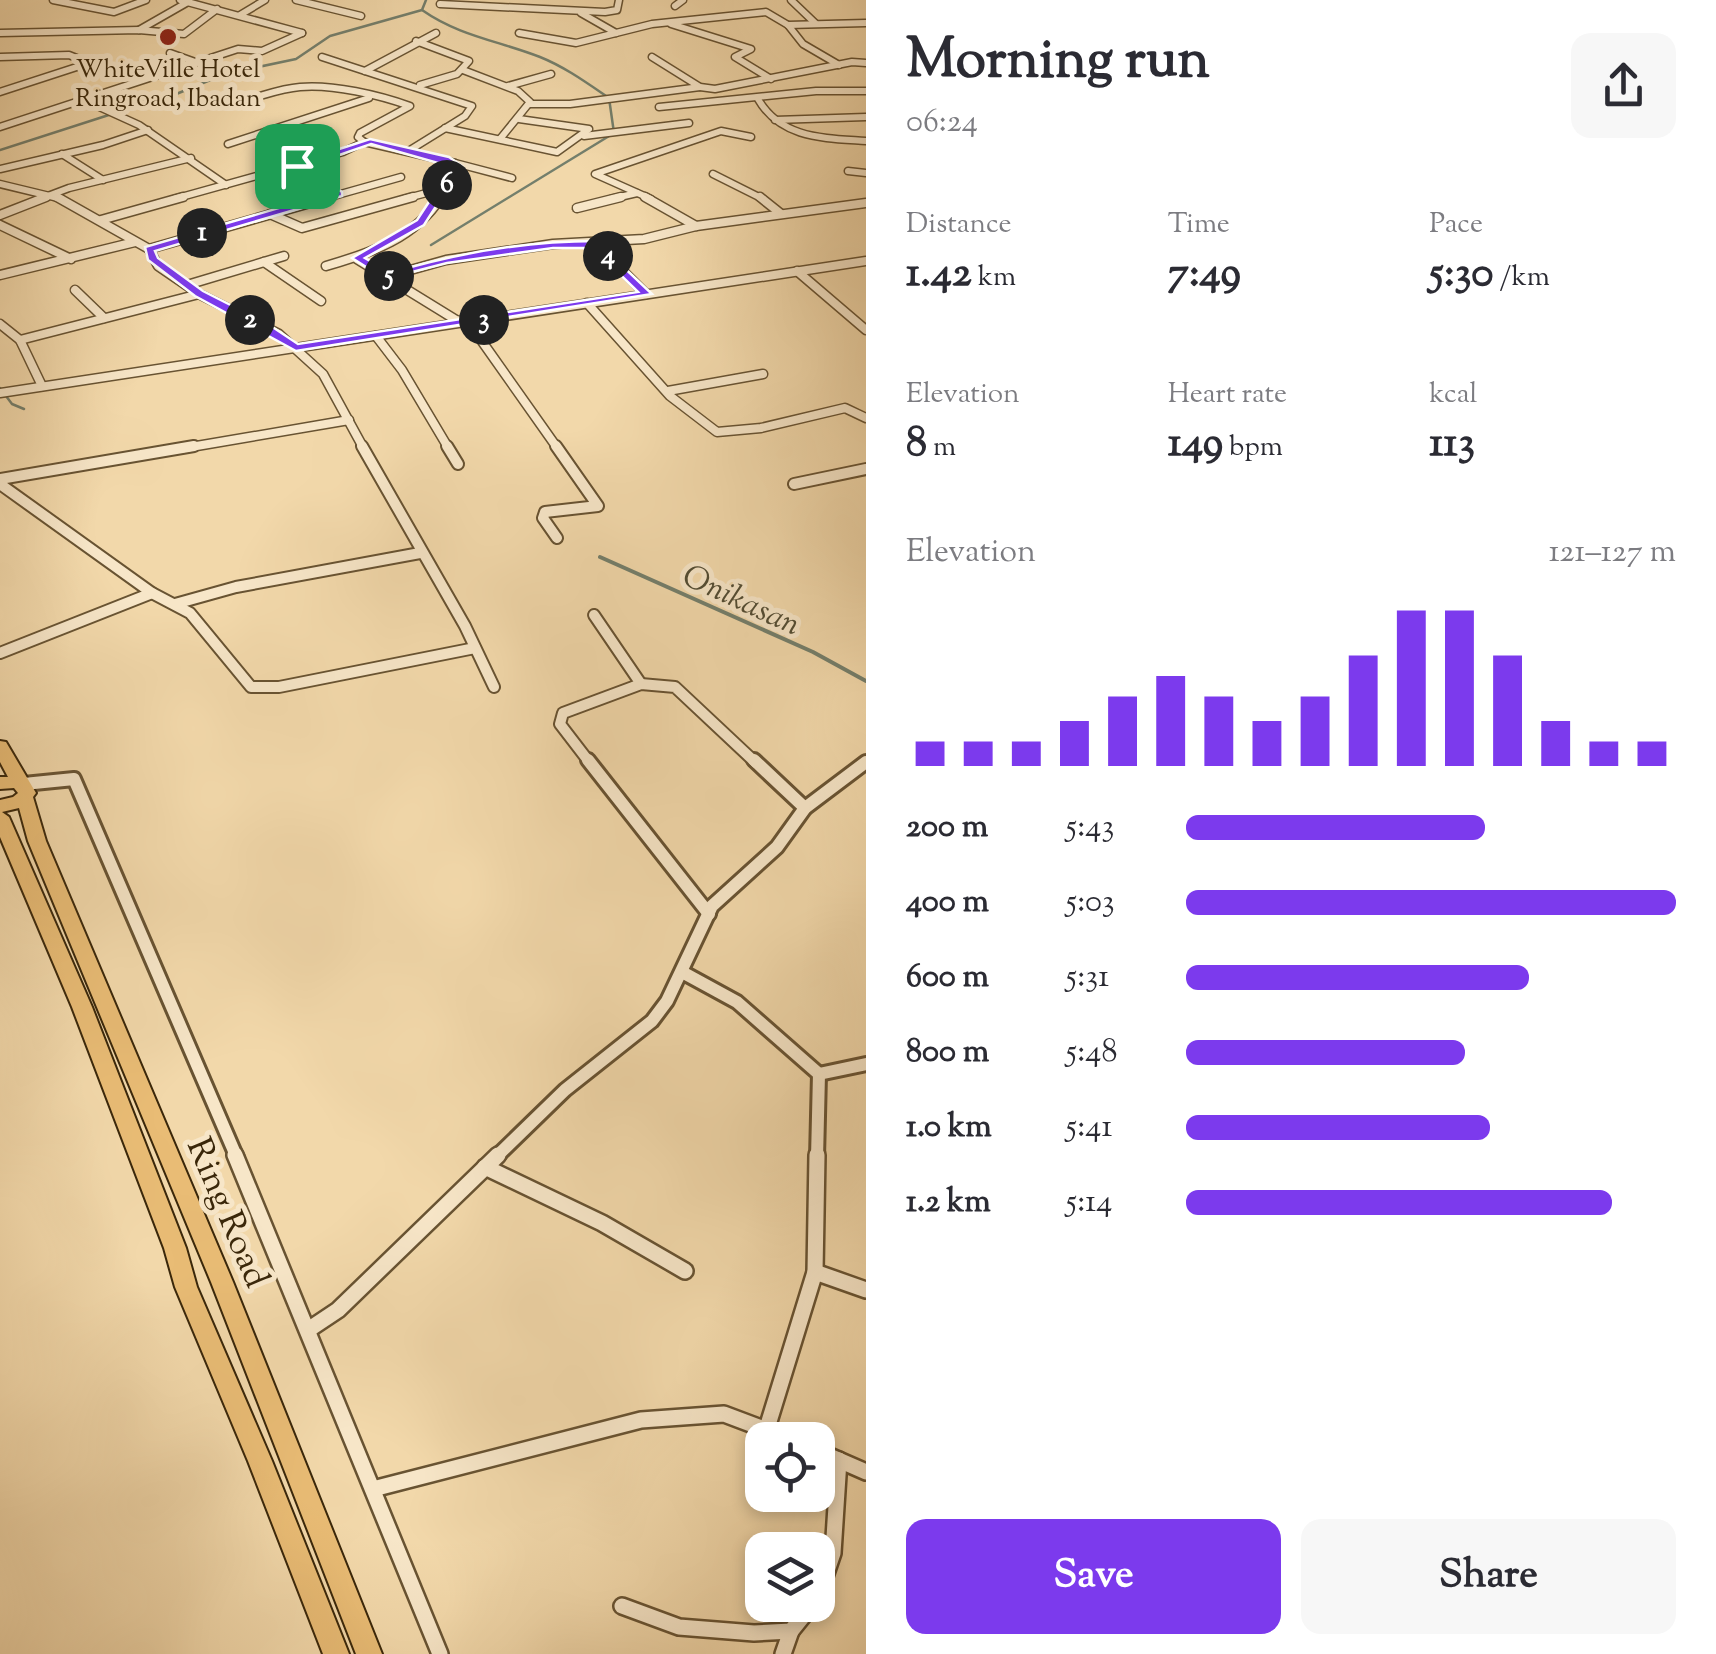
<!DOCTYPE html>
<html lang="en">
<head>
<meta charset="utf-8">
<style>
	body { margin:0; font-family:"Sorts Mill Goudy",serif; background:#f7f7f7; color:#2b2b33; height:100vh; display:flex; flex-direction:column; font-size:38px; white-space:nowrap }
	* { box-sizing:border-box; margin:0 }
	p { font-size:32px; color:#7c7c81 }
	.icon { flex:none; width:55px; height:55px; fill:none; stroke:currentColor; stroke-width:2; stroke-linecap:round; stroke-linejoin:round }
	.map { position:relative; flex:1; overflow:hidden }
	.side { display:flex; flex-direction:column; background:#fff; width:850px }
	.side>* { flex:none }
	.buttons { position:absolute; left:745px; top:1422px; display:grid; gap:20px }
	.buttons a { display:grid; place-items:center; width:90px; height:90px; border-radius:20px; background:#fff; box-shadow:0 5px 15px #0003; font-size:50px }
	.pin { position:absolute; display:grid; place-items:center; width:85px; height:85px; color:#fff; margin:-42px; border-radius:20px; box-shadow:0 5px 15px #0006 }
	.km { position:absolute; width:50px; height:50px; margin:-25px; border-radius:50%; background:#222; color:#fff; font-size:28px; line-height:50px; text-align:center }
	.round { display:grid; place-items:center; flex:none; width:105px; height:105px; border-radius:20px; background:#f7f7f7 }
	.head { display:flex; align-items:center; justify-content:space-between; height:170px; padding:0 40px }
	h1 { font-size:55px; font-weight:800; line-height:75px }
	.metrics { display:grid; grid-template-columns:repeat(3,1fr); gap:15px; height:170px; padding:10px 40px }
	.metrics div { display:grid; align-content:center }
	.metrics b { font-size:42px; font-weight:800 }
	.metrics small { font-size:28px; font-weight:400 }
	.metrics p { font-size:28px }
	.chart { height:280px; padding:20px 40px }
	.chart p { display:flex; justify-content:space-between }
	.chart svg { width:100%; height:180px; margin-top:10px; stroke:#7c3aed; stroke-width:6 }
	.cta { display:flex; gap:20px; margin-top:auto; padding:20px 40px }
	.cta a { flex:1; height:115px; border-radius:20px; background:#7c3aed; color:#fff; font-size:40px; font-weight:800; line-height:115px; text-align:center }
	.cta a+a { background:#f7f7f7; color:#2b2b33 }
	ul { padding:0 40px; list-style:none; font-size:32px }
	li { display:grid; grid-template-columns:160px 120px 1fr; align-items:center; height:75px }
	li i { height:25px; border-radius:12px; background:#7c3aed }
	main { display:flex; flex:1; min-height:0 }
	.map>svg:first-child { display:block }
</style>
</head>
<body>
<main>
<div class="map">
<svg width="866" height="1654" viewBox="0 0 866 1654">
	<rect width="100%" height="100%" fill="#f2d8aa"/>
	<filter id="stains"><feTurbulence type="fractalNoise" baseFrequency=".002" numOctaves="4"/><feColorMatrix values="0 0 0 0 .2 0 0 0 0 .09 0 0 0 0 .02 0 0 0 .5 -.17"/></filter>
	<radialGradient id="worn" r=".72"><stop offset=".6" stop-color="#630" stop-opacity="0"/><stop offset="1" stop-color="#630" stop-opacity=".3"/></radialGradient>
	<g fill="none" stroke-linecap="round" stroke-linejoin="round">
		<g stroke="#747f6c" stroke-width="2.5">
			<path d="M422 10C459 36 499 41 540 57 565 67 587 83 609 98L614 133 431 245"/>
			<path d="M0 150 115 113 123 104 169 97 225 74 296 59 330 36 422 10 426 0"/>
			<path d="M0 388 12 404 24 409"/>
		</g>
		<path stroke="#747f6c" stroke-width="4" d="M600 557 813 652 866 681"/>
		<g stroke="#685332" stroke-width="9">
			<g id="street-far4">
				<path d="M53 0 114 12 146 0"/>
				<path d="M180 0 302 33"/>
				<path d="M296 0 361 16"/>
				<path d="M791 0 815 23"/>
				<path d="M440 4 605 12 617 10 619 0"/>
				<path d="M675 6 683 0"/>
				<path d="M581 13 616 33"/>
				<path d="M240 15 265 0"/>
				<path d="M671 24 751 49 735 57 771 79"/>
				<path d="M788 25 866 23"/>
				<path d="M139 30 188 2"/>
				<path d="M0 33 139 30 184 34 217 9"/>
				<path d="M519 33 576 43 652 24 766 12 788 25 803 44 839 65"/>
				<path d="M416 41 469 61 457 74 420 85"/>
				<path d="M170 53 198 63"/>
				<path d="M0 57 69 55 89 63 0 92"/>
				<path d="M322 57 472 106 465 116 410 150"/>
				<path d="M652 57 700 87 715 89 852 62 866 63"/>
				<path d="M463 70 518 91 530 102 500 139"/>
				<path d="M365 71 436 33"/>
				<path d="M508 86 551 74"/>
				<path d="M758 99C781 139 824 138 866 141"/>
				<path d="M84 100 139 125 226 185"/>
				<path d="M530 104H570L700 87"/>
				<path d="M659 107 816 91H866"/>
				<path d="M775 120 866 117"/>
				<path d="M0 127 238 49 262 51 302 33"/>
				<path d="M445 128 557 152 589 129 519 119"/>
				<path d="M584 136 689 123"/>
				<path d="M364 142 455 163 456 171 440 199"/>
				<path d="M228 144 369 98"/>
				<path d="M62 154 103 180"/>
				<path d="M455 163 512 178"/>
				<path d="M297 166 338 194"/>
				<path d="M0 169 103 145 148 130"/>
				<path d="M848 171 866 173"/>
				<path d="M713 174 763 199"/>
				<path d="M0 184 62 199"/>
				<path d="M40 199 69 188 191 158"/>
				<path d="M174 199 343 152 364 142 358 137 360 133 410 106C379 95 333 84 300 87 263 90 236 112 199 98"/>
				<path d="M323 199 401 177"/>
				<path d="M404 199 445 188"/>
				<path d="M611 199 637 193"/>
				<path d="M651 199 595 174 721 131 751 137"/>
			</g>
		</g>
		<g stroke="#685332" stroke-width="11">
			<g id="street-far3">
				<path d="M57 197 149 249 158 266 199 294 279 334 323 374 364 449"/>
				<path d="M645 197 696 226"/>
				<path d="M760 197 780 213"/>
				<path d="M577 208 621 197"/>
				<path d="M270 214 302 228 413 197"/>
				<path d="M0 215 46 197"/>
				<path d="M101 220 183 197"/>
				<path d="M0 225 71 259"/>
				<path d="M596 244 646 294"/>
				<path d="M149 249 331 197"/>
				<path d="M357 259 456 320 469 323 558 449"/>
				<path d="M264 262 321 301"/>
				<path d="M326 266C371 253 415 238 441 197"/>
				<path d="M797 271 866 330"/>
				<path d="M0 275 135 242"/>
				<path d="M389 276 446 260 553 244 644 239 696 226 866 203"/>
				<path d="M187 285 284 256"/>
				<path d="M75 290 104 318"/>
				<path d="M587 303 670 396 717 432 761 428 845 408 866 418"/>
				<path d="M0 324 20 340 42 386"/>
				<path d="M376 336 402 370 449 449"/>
				<path d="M20 340 199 294"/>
				<path d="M668 391 763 374"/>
				<path d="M0 393 866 261"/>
				<path d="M179 449 349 420"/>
			</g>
		</g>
		<g stroke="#685332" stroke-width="14">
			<g id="street-far2">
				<path d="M362 446 465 626 494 687"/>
				<path d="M447 446 458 464"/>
				<path d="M556 446 598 506 545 512 543 518 557 538"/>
				<path d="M0 479 194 446"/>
				<path d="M0 484 152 593 190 613 251 687H279L475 648"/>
				<path d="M794 484 866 469"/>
				<path d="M175 604 236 587 420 553"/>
				<path d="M594 615 641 684"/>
				<path d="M0 653 152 593"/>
				<path d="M590 763 560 724 563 713 641 684 675 687 756 763"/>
			</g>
		</g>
		<g stroke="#685332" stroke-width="18">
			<g id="street-far1">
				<path d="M588 760 709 914"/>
				<path d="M754 760 805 808"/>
				<path d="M24 784 74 779 237 1158"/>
				<path d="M682 972 737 1002 819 1074 817 1158"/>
				<path d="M819 1074 866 1064"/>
				<path d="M495 1158 565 1090 652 1021 667 1001 712 906 777 847 805 808 866 762"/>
			</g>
		</g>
		<g stroke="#685332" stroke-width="20">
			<g id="street">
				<path d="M235 1155 440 1654"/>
				<path d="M485 1167 602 1223 685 1271"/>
				<path d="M815 1272 866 1290"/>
				<path d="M308 1330 338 1310 498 1155"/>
				<path d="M767 1428 815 1272 817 1155"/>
				<path d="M818 1451 866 1472"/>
				<path d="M373 1489 641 1420 724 1414 793 1440"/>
				<path d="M818 1597 833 1553 839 1460"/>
				<path d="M622 1606 679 1627 754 1633 791 1631 812 1605"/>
				<path d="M783 1654 791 1631"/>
			</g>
		</g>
		<g stroke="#3a270a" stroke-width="4">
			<path id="primary" d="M0 741 6 742 36 793 33 797 46 841 233 1282 382 1654H356L211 1282 28 841 19 808 2 812 9 817 92 1007 186 1248 197 1287 272 1461 349 1654H323L248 1461 175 1287 164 1248 72 1007 0 837V800L13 797 18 793 14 788 0 789V777H8L0 762Z"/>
		</g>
		<use href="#street-far4" stroke="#f7e6c8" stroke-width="6"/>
		<use href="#street-far3" stroke="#f7e6c8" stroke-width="8"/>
		<use href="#street-far2" stroke="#f7e6c8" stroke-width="10"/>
		<use href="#street-far1" stroke="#f7e6c8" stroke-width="12"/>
		<use href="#street" stroke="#f7e6c8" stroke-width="15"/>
		<use href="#primary" fill="#e9bc75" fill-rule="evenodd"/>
	</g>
	<path fill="#7c3aed" stroke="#fff" stroke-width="2.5" fill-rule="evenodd" d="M370 139 449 157 462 166 424 225 365 258 390 273C457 253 526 241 596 241L652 294 296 351 195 296 148 260 145 247 330 193 293 168V164ZM371 144 452 167 417 220 352 258 385 279 447 263 553 248H593L638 292 298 344 268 324 203 291 158 258 155 251 342 196V192L304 167Z"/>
	<circle fill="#8f2418" stroke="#f7e6c8" stroke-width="4" cx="168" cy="37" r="10"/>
	<g text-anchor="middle" stroke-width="10" stroke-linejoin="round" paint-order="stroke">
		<g font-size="25" fill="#3a270a" stroke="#f7e6c8">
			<text x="168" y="77">WhiteVille Hotel<tspan x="168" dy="29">Ringroad, Ibadan</tspan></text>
		</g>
		<g font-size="32" font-style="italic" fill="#524c33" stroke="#f7e6c8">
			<text transform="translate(742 599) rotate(25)" y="11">Onikasan</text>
		</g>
		<g font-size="35" fill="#3a270a" stroke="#f7e6c8">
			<text transform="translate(229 1212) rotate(67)" y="12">Ring Road</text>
		</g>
	</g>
	<rect width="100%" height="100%" filter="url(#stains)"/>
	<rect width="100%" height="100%" fill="url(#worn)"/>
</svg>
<div class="buttons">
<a><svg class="icon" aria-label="locate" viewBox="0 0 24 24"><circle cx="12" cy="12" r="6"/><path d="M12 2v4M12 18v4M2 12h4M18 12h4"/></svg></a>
<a><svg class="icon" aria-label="layers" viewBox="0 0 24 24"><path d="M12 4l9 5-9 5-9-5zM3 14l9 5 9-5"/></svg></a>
</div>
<div class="pin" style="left:297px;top:166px;background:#1e9e55"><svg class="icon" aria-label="arrive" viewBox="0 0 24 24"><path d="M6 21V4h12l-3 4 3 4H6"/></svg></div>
<b class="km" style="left:202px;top:233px">1</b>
<b class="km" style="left:250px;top:320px">2</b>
<b class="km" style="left:484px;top:320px">3</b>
<b class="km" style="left:608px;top:256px">4</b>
<b class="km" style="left:389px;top:276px">5</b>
<b class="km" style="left:447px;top:185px">6</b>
</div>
<section class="side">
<div class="head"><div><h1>Morning run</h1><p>06:24</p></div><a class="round"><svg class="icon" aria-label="share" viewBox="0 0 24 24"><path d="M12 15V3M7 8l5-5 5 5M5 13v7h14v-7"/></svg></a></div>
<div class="metrics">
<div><p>Distance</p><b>1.42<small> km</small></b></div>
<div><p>Time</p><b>7:49</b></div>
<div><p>Pace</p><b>5:30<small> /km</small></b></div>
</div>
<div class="metrics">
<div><p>Elevation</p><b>8<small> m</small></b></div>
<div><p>Heart rate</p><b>149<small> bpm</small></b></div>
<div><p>kcal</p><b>113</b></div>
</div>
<div class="chart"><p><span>Elevation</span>121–127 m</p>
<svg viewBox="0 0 160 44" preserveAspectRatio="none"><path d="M5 44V38M15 44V38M25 44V38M35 44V33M45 44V27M55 44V22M65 44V27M75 44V33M85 44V27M95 44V17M105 44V6M115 44V6M125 44V17M135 44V33M145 44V38M155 44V38"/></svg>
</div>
<ul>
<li><b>200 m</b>5:43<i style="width:61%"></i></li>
<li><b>400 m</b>5:03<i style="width:100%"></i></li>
<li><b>600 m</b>5:31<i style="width:70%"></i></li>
<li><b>800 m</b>5:48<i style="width:57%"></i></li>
<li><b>1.0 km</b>5:41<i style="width:62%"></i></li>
<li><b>1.2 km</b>5:14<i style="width:87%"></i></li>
</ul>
<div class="cta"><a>Save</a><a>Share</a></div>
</section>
</main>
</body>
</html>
